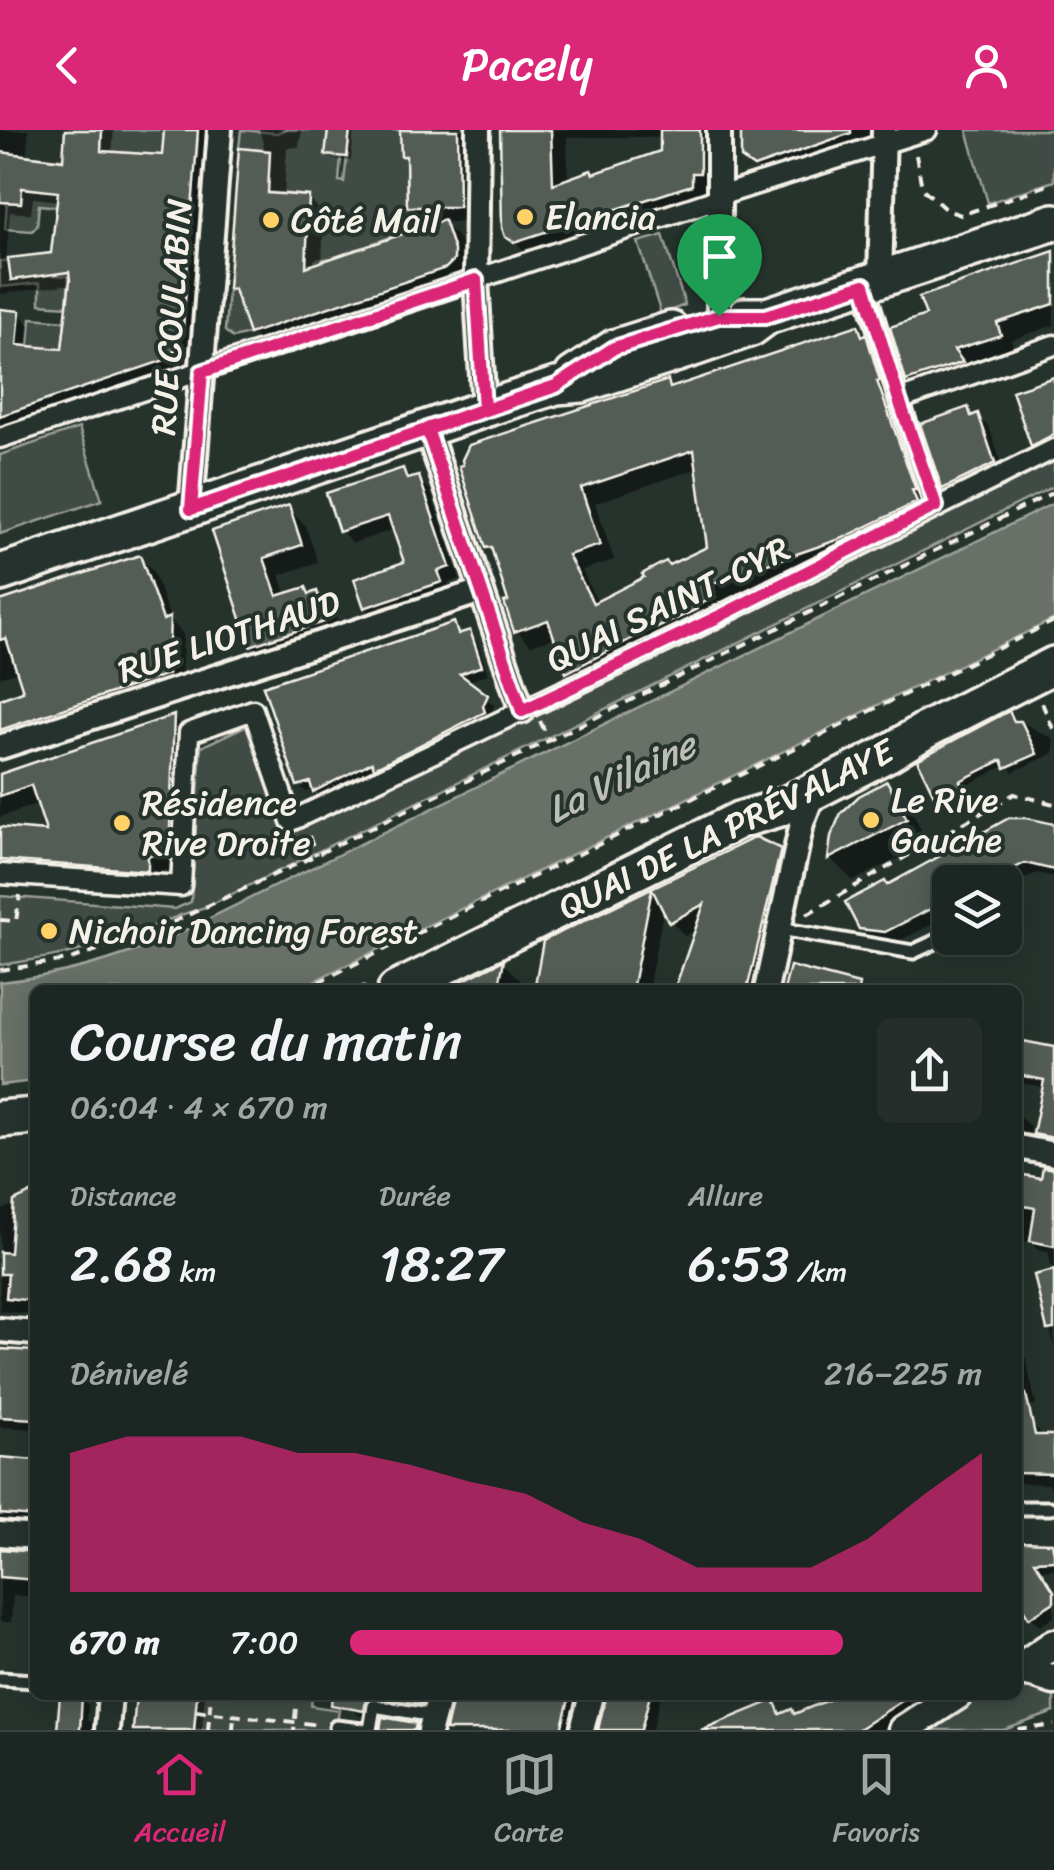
<!DOCTYPE html>
<html lang="fr">
<head>
<meta charset="utf-8">
<style>
	body { margin:0; font-family:Sriracha,sans-serif; background:#252e2a; color:#f1f3f6; height:100vh; display:flex; flex-direction:column; font-size:38px; white-space:nowrap }
	* { box-sizing:border-box; margin:0 }
	p { font-size:32px; color:#a0a5a5 }
	.icon { flex:none; width:55px; height:55px; fill:none; stroke:currentColor; stroke-width:2; stroke-linecap:round; stroke-linejoin:round }
	.map { position:relative; flex:1; overflow:hidden }
	.drawer { position:absolute; left:30px; top:855px; width:992px; height:715px; display:flex; flex-direction:column; background:#1c2622; border-radius:15px; box-shadow:0 5px 25px #0003,0 0 0 2px #3a4340 }
	.drawer>* { flex:none }
	.buttons { position:absolute; left:932px; top:735px; display:grid; gap:20px }
	.buttons a { display:grid; place-items:center; width:90px; height:90px; border-radius:15px; background:#1c2622; box-shadow:0 5px 25px #0003,0 0 0 2px #3a4340; font-size:50px }
	.pin { position:absolute; display:grid; place-items:center; width:85px; height:85px; color:#fff; margin:-102px -42px; border-radius:50% 50% 50% 0; rotate:-45deg; box-shadow:0 0 10px #0007 }
	.pin .icon { rotate:45deg }
	.round { display:grid; place-items:center; flex:none; width:105px; height:105px; border-radius:15px; background:#252e2a }
	.overview { display:flex; align-items:center; justify-content:space-between; height:170px; padding:0 40px }
	h1 { font-size:55px; font-weight:600; line-height:75px }
	.figures { display:grid; grid-template-columns:repeat(3,1fr); gap:15px; height:170px; padding:10px 40px }
	.figures div { display:grid; align-content:center }
	.figures b { font-size:50px; font-weight:600 }
	.figures small { font-size:28px; font-weight:400 }
	.figures p { font-size:28px }
	.chart { height:280px; padding:20px 40px }
	.chart p { display:flex; justify-content:space-between }
	.chart svg { width:100%; height:180px; margin-top:10px; fill:#db2777; opacity:.7 }
	ul { padding:0 40px; list-style:none; font-size:32px }
	li { display:grid; grid-template-columns:160px 120px 1fr; align-items:center; height:75px }
	li i { height:25px; border-radius:12px; background:#db2777 }
	header { display:flex; justify-content:space-between; align-items:center; height:130px; padding:0 40px; background:#db2777; color:#fff; font-size:45px; font-weight:600 }
	.tab-bar { display:flex; justify-content:space-around; align-items:center; height:140px; border-top:2px solid #3a4340; background:#1c2622; font-size:28px; color:#a0a5a5 }
	.tab-bar a { display:grid; justify-items:center; gap:5px }
	.tab-bar .on { color:#db2777 }
	.map>svg:first-child { display:block }
</style>
</head>
<body>
<header><svg class="icon" aria-label="back" viewBox="0 0 24 24"><path d="M15 5l-7 7 7 7"/></svg>Pacely<svg class="icon" aria-label="person" viewBox="0 0 24 24"><circle cx="12" cy="8" r="4"/><path d="M4 21q1-7 8-7t8 7"/></svg></header>
<div class="map">
<svg width="1054" height="1600" viewBox="0 0 1054 1600">
	<rect width="100%" height="100%" fill="#26332d"/>
	<filter id="ink" filterUnits="userSpaceOnUse"><feTurbulence type="fractalNoise" baseFrequency=".01" numOctaves="2"/><feDisplacementMap in="SourceGraphic" scale="20" xChannelSelector="R" yChannelSelector="G"/><feConvolveMatrix kernelMatrix="1 2 1 2 8 2 1 2 1" color-interpolation-filters="sRGB"/></filter>
	<g filter="url(#ink)">
		<g fill="#414b45" stroke="#9a9e96" stroke-width="2.5">
			<path d="M102 0H164V6L198 9 197 28 101 21Z"/>
			<path d="M241 0 277 3 284 0H328L326 25 341 27 339 51 344 52 350 0H401V26H411L406 44 407 65H412V100L373 113 374 119 359 124 357 119 350 121 354 134 336 141 331 128 316 130 315 135 306 134 309 66 267 62 270 21 239 18Z"/>
			<path d="M967 0H1054V51L988 73Z"/>
			<path d="M0 23 82 31 76 79 39 75 37 96 32 101 5 99 7 72 21 73 22 56Z"/>
			<path d="M663 105 685 175 661 184 638 112Z"/>
			<path d="M57 129 55 145 69 146 67 176 40 174V153L0 157V131Z"/>
			<path d="M228 159H234L249 204 233 208 225 201Z"/>
			<path d="M31 188 65 191 62 220 28 227Z"/>
			<path d="M79 298 102 370 0 404V325Z"/>
			<path d="M1054 322V356L206 777C175 785 147 800 117 810 78 823 40 829 0 835V766L175 779 191 772 201 617 247 595 291 686Z"/>
			<path d="M1018 1553 1054 1566V1582L1004 1600H932L984 1565H1018Z"/>
			<path d="M197 1565H312L311 1576 339 1580 336 1600H194Z"/>
		</g>
		<path fill="#676f68" stroke="#9fa39b" stroke-width="2.5" d="M1054 373V489L295 860H35V951L0 955V852C60 846 116 830 171 807Z"/>
		<g fill="#0007" fill-rule="evenodd">
			<path d="M0 0H29L26 28 65 32 67 0H114L112 24 164 28 167 0H210L194 208H190L188 229 177 241 0 301V182L19 183 30 195 28 219 64 222 72 154 0 164ZM33 68 59 71 53 125 6 130 10 82 31 84Z"/>
			<path d="M259 0H302L299 17 287 18 284 66 308 68 324 84 322 134 443 92 459 109 469 138V147L267 219 251 203 239 167 231 158 266 23Z"/>
			<path d="M330 0H354L351 31 333 29 328 24Z"/>
			<path d="M403 0H473L474 92H425L409 76V30L403 25Z"/>
			<path d="M502 0H715V7H567L568 52 594 46 699 9 715 25 708 72 531 127 506 103Z"/>
			<path d="M744 0H881L880 8 767 46 744 27Z"/>
			<path d="M1054 124V195L1011 210 1015 221 925 266 909 250 929 187Z"/>
			<path d="M858 198 873 213 929 374 858 422 757 457 758 460 727 468 729 482 583 557 568 542 556 507 531 515 516 500 511 472 496 424 488 417 667 252 674 259ZM699 338 710 418 598 473 582 440 614 430 595 373Z"/>
			<path d="M1054 249V328L1049 331 1033 314Z"/>
			<path d="M968 280 989 297 1005 345 956 369 944 358 923 295Z"/>
			<path d="M403 340 413 350 418 348 430 360 460 449 448 453 452 464 378 489 366 477 407 434 395 399 353 413 341 401Z"/>
			<path d="M288 378 305 395 318 432 280 445 287 466 305 460 311 466 317 464 334 481 343 508 270 532 252 515 215 402Z"/>
			<path d="M139 427 153 441 171 491 183 504 181 557 0 618V571L26 562 19 541 0 547V474Z"/>
			<path d="M453 495 462 506 469 503 477 511 488 544 466 552 494 575 490 585 491 590 384 644 379 639 323 668 315 660 306 662 299 655Z"/>
			<path d="M1009 585 1016 593H1023L1054 609V623L1013 642 1006 635 964 657 969 668 946 679 941 673Z"/>
			<path d="M174 588 189 604 184 741 163 740V756L0 742V700L50 704 39 673 0 687V646Z"/>
			<path d="M887 654 910 677 928 713 853 751 830 728 834 706Z"/>
			<path d="M1054 696V747L1037 743 1005 757V752H950V785L897 812 872 809 861 798 888 758Z"/>
			<path d="M748 712 780 721 794 735 764 860H536L546 812ZM664 778 671 791 685 806 698 798 677 860 649 854Z"/>
			<path d="M503 833 526 856 525 860H449Z"/>
			<path d="M1018 913 1054 920V1015L1046 1014 1035 1003 1045 958 1018 952Z"/>
			<path d="M1018 986 1031 997 1028 1013 1018 1018Z"/>
			<path d="M1018 1039 1022 1044 1021 1047 1054 1053V1216L1037 1147 1053 1142 1048 1122 1038 1120 1029 1111 1018 1114Z"/>
			<path d="M35 1064V1184L0 1181V1081Z"/>
			<path d="M0 1221 35 1224V1299L0 1297Z"/>
			<path d="M1018 1221 1026 1229 1036 1275 1018 1278Z"/>
			<path d="M1018 1292H1030L1041 1303 1042 1308 1054 1307V1360L1048 1354 1018 1353Z"/>
			<path d="M0 1329 35 1332V1403L0 1407Z"/>
			<path d="M1018 1415H1051L1054 1419V1439L1040 1440 1054 1460V1487L1040 1496 1031 1487 1018 1466Z"/>
			<path d="M0 1420 35 1424V1467L13 1465 11 1492H0Z"/>
			<path d="M139 1565H205L202 1600H136Z"/>
			<path d="M353 1565H435L429 1582 384 1574 372 1588 358 1585 350 1577Z"/>
			<path d="M456 1565H580L571 1600H448Z"/>
			<path d="M609 1565H661L652 1600H600Z"/>
			<path d="M837 1565H915L907 1570 913 1579 880 1600H705L774 1573 784 1585 795 1586 833 1571Z"/>
			<path d="M81 1569 88 1575 87 1591 91 1592 98 1600H56L57 1590H61Z"/>
		</g>
		<g fill="#525c55" stroke="#f4f1e8" stroke-width="2.5" fill-rule="evenodd">
			<path d="M65 0H102L101 21 162 25 164 0H198L183 198H179L178 217 165 230 0 286V179L20 181 17 215 62 219 70 150 69 142 11 150 8 128 51 123 58 62 22 58 21 73 0 72V22L63 30Z"/>
			<path d="M328 0H350L347 27 325 25Z"/>
			<path d="M400 0H458L459 77H407L406 26H401Z"/>
			<path d="M500 0H551L553 54 591 40 593 44 660 21V0H700V43H692V55L514 112 505 107 502 98Z"/>
			<path d="M741 0H851V3L754 37 741 28Z"/>
			<path d="M239 18 270 21 268 63 309 66 306 137 444 90 454 120V130L446 138 249 204 234 159H228Z"/>
			<path d="M1054 121V174L997 193 1001 205 954 220 963 232 906 251 890 197 926 185 919 167Z"/>
			<path d="M858 195 862 206 866 204 880 251H877L916 360H912L917 372 843 408 744 442 745 445 713 453 715 467 696 476 697 479 657 498 656 496 566 543 548 490 514 502 504 472 508 471 491 417 486 418 459 336 463 335 462 330 469 315 668 250 670 258ZM694 320 707 417 669 435 666 431 642 444 644 447 593 473 568 425 600 415 581 358Z"/>
			<path d="M1054 247V304L1031 316 1012 261Z"/>
			<path d="M968 277 971 286 978 283 995 333 942 359 920 294Z"/>
			<path d="M403 338 407 349 419 346 450 437 438 441 442 452 364 478 354 449 404 432 388 386 339 402 326 363Z"/>
			<path d="M289 375 302 415 264 428 277 466 306 457 309 464 317 461 327 491 250 516 212 401Z"/>
			<path d="M140 425 163 490 170 487 168 544 0 600V569L23 561 6 508 0 510V471Z"/>
			<path d="M454 492 458 504 470 500 482 536 460 544 488 565 483 576 485 582 374 638 372 632 313 662 310 652 297 656 263 556Z"/>
			<path d="M1009 581 1014 591H1021L1037 624 1005 638 1002 630 960 651 966 662 939 675 917 630Z"/>
			<path d="M174 585 169 726 148 725V741L0 730V697L46 701 31 655 0 666V644Z"/>
			<path d="M887 651 907 689 828 729 831 706 841 683 859 666Z"/>
			<path d="M1009 688H1026L1054 694V740L1025 733 986 752H950V769L885 802 859 799 845 772 885 751 887 755Z"/>
			<path d="M756 707 781 719 747 860H709L676 855 704 774 669 793 652 759 632 860H534L543 811Z"/>
			<path d="M504 830 498 860H444Z"/>
			<path d="M790 836 859 854 858 860H784Z"/>
			<path d="M1018 910 1054 917V1008L1033 1004 1044 950 1018 945Z"/>
			<path d="M1043 1037 1054 1039V1116L1030 1111 1035 1078 1018 1075V1044L1041 1048Z"/>
			<path d="M35 1061V1171L6 1168 8 1144H0V1122L10 1123 14 1071Z"/>
			<path d="M1054 1140V1199L1047 1200 1034 1145Z"/>
			<path d="M0 1219 35 1221V1289L0 1287Z"/>
			<path d="M1026 1264 1035 1305H1054V1344L1018 1343V1265Z"/>
			<path d="M0 1327 35 1330V1387L0 1384Z"/>
			<path d="M1018 1406 1021 1412 1052 1413 1054 1423V1430L1034 1431 1054 1461V1472L1029 1488 1018 1471Z"/>
			<path d="M0 1419 35 1422V1450L0 1447Z"/>
			<path d="M60 1565 82 1566 80 1600H57Z"/>
			<path d="M136 1565H197L194 1600H133Z"/>
			<path d="M332 1565H424L421 1574 372 1567 366 1571 364 1581 331 1575Z"/>
			<path d="M454 1565H570L561 1600H446Z"/>
			<path d="M606 1565H650L641 1600H598Z"/>
			<path d="M834 1565H911L857 1600H701L774 1570 780 1584 792 1579 794 1584 831 1569Z"/>
			<path d="M382 1587 416 1593 415 1600H380Z"/>
		</g>
		<g fill="none" stroke-linecap="round" stroke-linejoin="round">
			<g stroke="#f4f1e8" stroke-width="19">
				<g id="service">
					<path d="M780 799 913 822 950 805"/>
					<path d="M1018 1378H1050"/>
					<path d="M0 1549 35 1551"/>
					<path d="M336 1597 363 1600"/>
					<path d="M370 1600 374 1576 434 1586"/>
				</g>
			</g>
			<g stroke="#f4f1e8" stroke-width="25">
				<g id="pedestrian">
					<path d="M864 155 899 270 935 377"/>
					<path d="M899 270 1054 215"/>
					<path d="M0 308 711 71 719 66 927 0"/>
					<path d="M0 744 181 756 189 603 253 580 291 691 685 503 1054 319"/>
				</g>
			</g>
			<g stroke="#f4f1e8" stroke-width="30">
				<g id="minor">
					<path d="M478 0 476 150 484 279"/>
					<path d="M880 150 884 0"/>
					<path d="M719 186V0"/>
					<path d="M427 299 522 581"/>
					<path d="M191 379 220 0"/>
					<path d="M0 617 481 461"/>
					<path d="M766 860 802 693 814 661"/>
					<path d="M1018 1017 1054 1024"/>
					<path d="M0 1200 35 1203"/>
					<path d="M0 1404 35 1407"/>
					<path d="M107 1600 110 1565"/>
					<path d="M430 1600 439 1565"/>
					<path d="M582 1600 591 1565"/>
				</g>
			</g>
			<g stroke="#f4f1e8" stroke-width="35">
				<g id="tertiary">
					<path d="M1018 1539 1054 1514"/>
					<path d="M1018 1541 1033 1543 1054 1550"/>
					<path d="M903 1600 957 1565"/>
				</g>
			</g>
			<g stroke="#f4f1e8" stroke-width="42">
				<g id="primary">
					<path d="M745 186H767L1054 92"/>
					<path d="M573 245 614 218 671 200"/>
					<path d="M0 443 484 279 556 256 582 254 696 217 751 198 767 186"/>
					<path d="M396 860 739 690 777 679 814 661 887 624 926 600 1054 535"/>
					<path d="M0 989 35 986"/>
				</g>
			</g>
			<g stroke="#f4f1e8" stroke-width="4" stroke-dasharray="10 8" stroke-linecap="butt">
				<path d="M916 25 922 58 946 80 961 85 1054 53"/>
				<path d="M1042 573 1054 601"/>
				<path d="M540 591 549 610"/>
				<path d="M309 706 316 725"/>
				<path d="M807 784 1014 664 1054 674"/>
				<path d="M0 790 16 791 20 765"/>
				<path d="M0 840 68 830 156 800 316 725 1054 362"/>
				<path d="M302 860 1054 491"/>
				<path d="M356 860 367 855"/>
				<path d="M292 1565 297 1566 294 1600"/>
				<path d="M196 1581 321 1595"/>
				<path d="M208 1600 211 1565"/>
				<path d="M233 1600 234 1585"/>
				<path d="M1018 1600 1054 1595"/>
			</g>
			<use href="#service" stroke="#26332d" stroke-width="11"/>
			<use href="#pedestrian" stroke="#26332d" stroke-width="18"/>
			<use href="#minor" stroke="#26332d" stroke-width="22"/>
			<use href="#tertiary" stroke="#26332d" stroke-width="28"/>
			<use href="#primary" stroke="#26332d" stroke-width="35"/>
		</g>
	</g>
	<g fill="none" stroke-linecap="round" stroke-linejoin="round" filter="url(#ink)">
		<g stroke="#fff" stroke-width="20">
			<path id="route" d="M719 186 614 218 556 256 191 379 202 242 476 150 484 279 427 299 522 581 720 486 936 376 899 270 864 155 766 186H719"/>
		</g>
		<use href="#route" stroke="#db2777" stroke-width="12"/>
	</g>
	<g fill="#ffd166" stroke="#26332d" stroke-width="4">
		<circle cx="525" cy="87" r="10"/>
		<circle cx="271" cy="90" r="10"/>
		<circle cx="871" cy="690" r="10"/>
		<circle cx="122" cy="693" r="10"/>
		<circle cx="49" cy="801" r="10"/>
	</g>
	<g text-anchor="middle" stroke-width="8" stroke-linejoin="round" paint-order="stroke">
		<g font-size="35" fill="#f4f1e8" stroke="#26332d" text-anchor="start">
			<text x="545" y="99">Elancia</text>
			<text x="291" y="102">Côté Mail</text>
			<text x="891" y="682">Le Rive<tspan x="891" dy="40">Gauche</tspan></text>
			<text x="142" y="685">Résidence<tspan x="142" dy="40">Rive Droite</tspan></text>
			<text x="69" y="813">Nichoir Dancing Forest</text>
		</g>
		<g font-size="35" fill="#f4f1e8" stroke="#26332d">
			<text transform="translate(171 187) rotate(-86)" y="12">RUE COULABIN</text>
			<text transform="translate(668 474) rotate(-26)" y="12">QUAI SAINT-CYR</text>
			<text transform="translate(229 506) rotate(-18)" y="12">RUE LIOTHAUD</text>
			<text transform="translate(726 699) rotate(-26)" y="12">QUAI DE LA PRÉVALAYE</text>
		</g>
		<g font-size="38" font-style="italic" fill="#bcbdb5" stroke="#26332d">
			<text transform="translate(621 647) rotate(-26)" y="13">La Vilaine</text>
		</g>
	</g>
</svg>
<div class="buttons">
<a><svg class="icon" aria-label="layers" viewBox="0 0 24 24"><path d="M12 4l9 5-9 5-9-5zM3 14l9 5 9-5"/></svg></a>
</div>
<div class="pin" style="left:719px;top:186px;background:#1e9e55"><svg class="icon" aria-label="arrive" viewBox="0 0 24 24"><path d="M6 21V4h12l-3 4 3 4H6"/></svg></div>
<section class="drawer">
<div class="overview"><div><h1>Course du matin</h1><p>06:04 · 4 × 670 m</p></div><a class="round"><svg class="icon" aria-label="share" viewBox="0 0 24 24"><path d="M12 15V3M7 8l5-5 5 5M5 13v7h14v-7"/></svg></a></div>
<div class="figures">
<div><p>Distance</p><b>2.68<small> km</small></b></div>
<div><p>Durée</p><b>18:27</b></div>
<div><p>Allure</p><b>6:53<small> /km</small></b></div>
</div>
<div class="chart"><p><span>Dénivelé</span>216–225 m</p>
<svg viewBox="0 0 160 44" preserveAspectRatio="none"><path d="M0 44V10L10 6L20 6L30 6L40 10L50 10L60 13L70 17L80 20L90 27L100 31L110 38L120 38L130 38L140 31L150 20L160 10V44z"/></svg>
</div>
<ul>
<li><b>670 m</b>7:00<i style="width:78%"></i></li>
</ul>
</section>
</div>
<nav class="tab-bar">
<a class="on"><svg class="icon" aria-label="home" viewBox="0 0 24 24"><path d="M3 11l9-7 9 7M6 9v11h12V9"/></svg>Accueil</a>
<a><svg class="icon" aria-label="map" viewBox="0 0 24 24"><path d="M3 6l6-2 6 2 6-2v14l-6 2-6-2-6 2zM9 4v14M15 6v14"/></svg>Carte</a>
<a><svg class="icon" aria-label="saved" viewBox="0 0 24 24"><path d="M7 4h10v16l-5-4-5 4z"/></svg>Favoris</a>
</nav>
</body>
</html>
